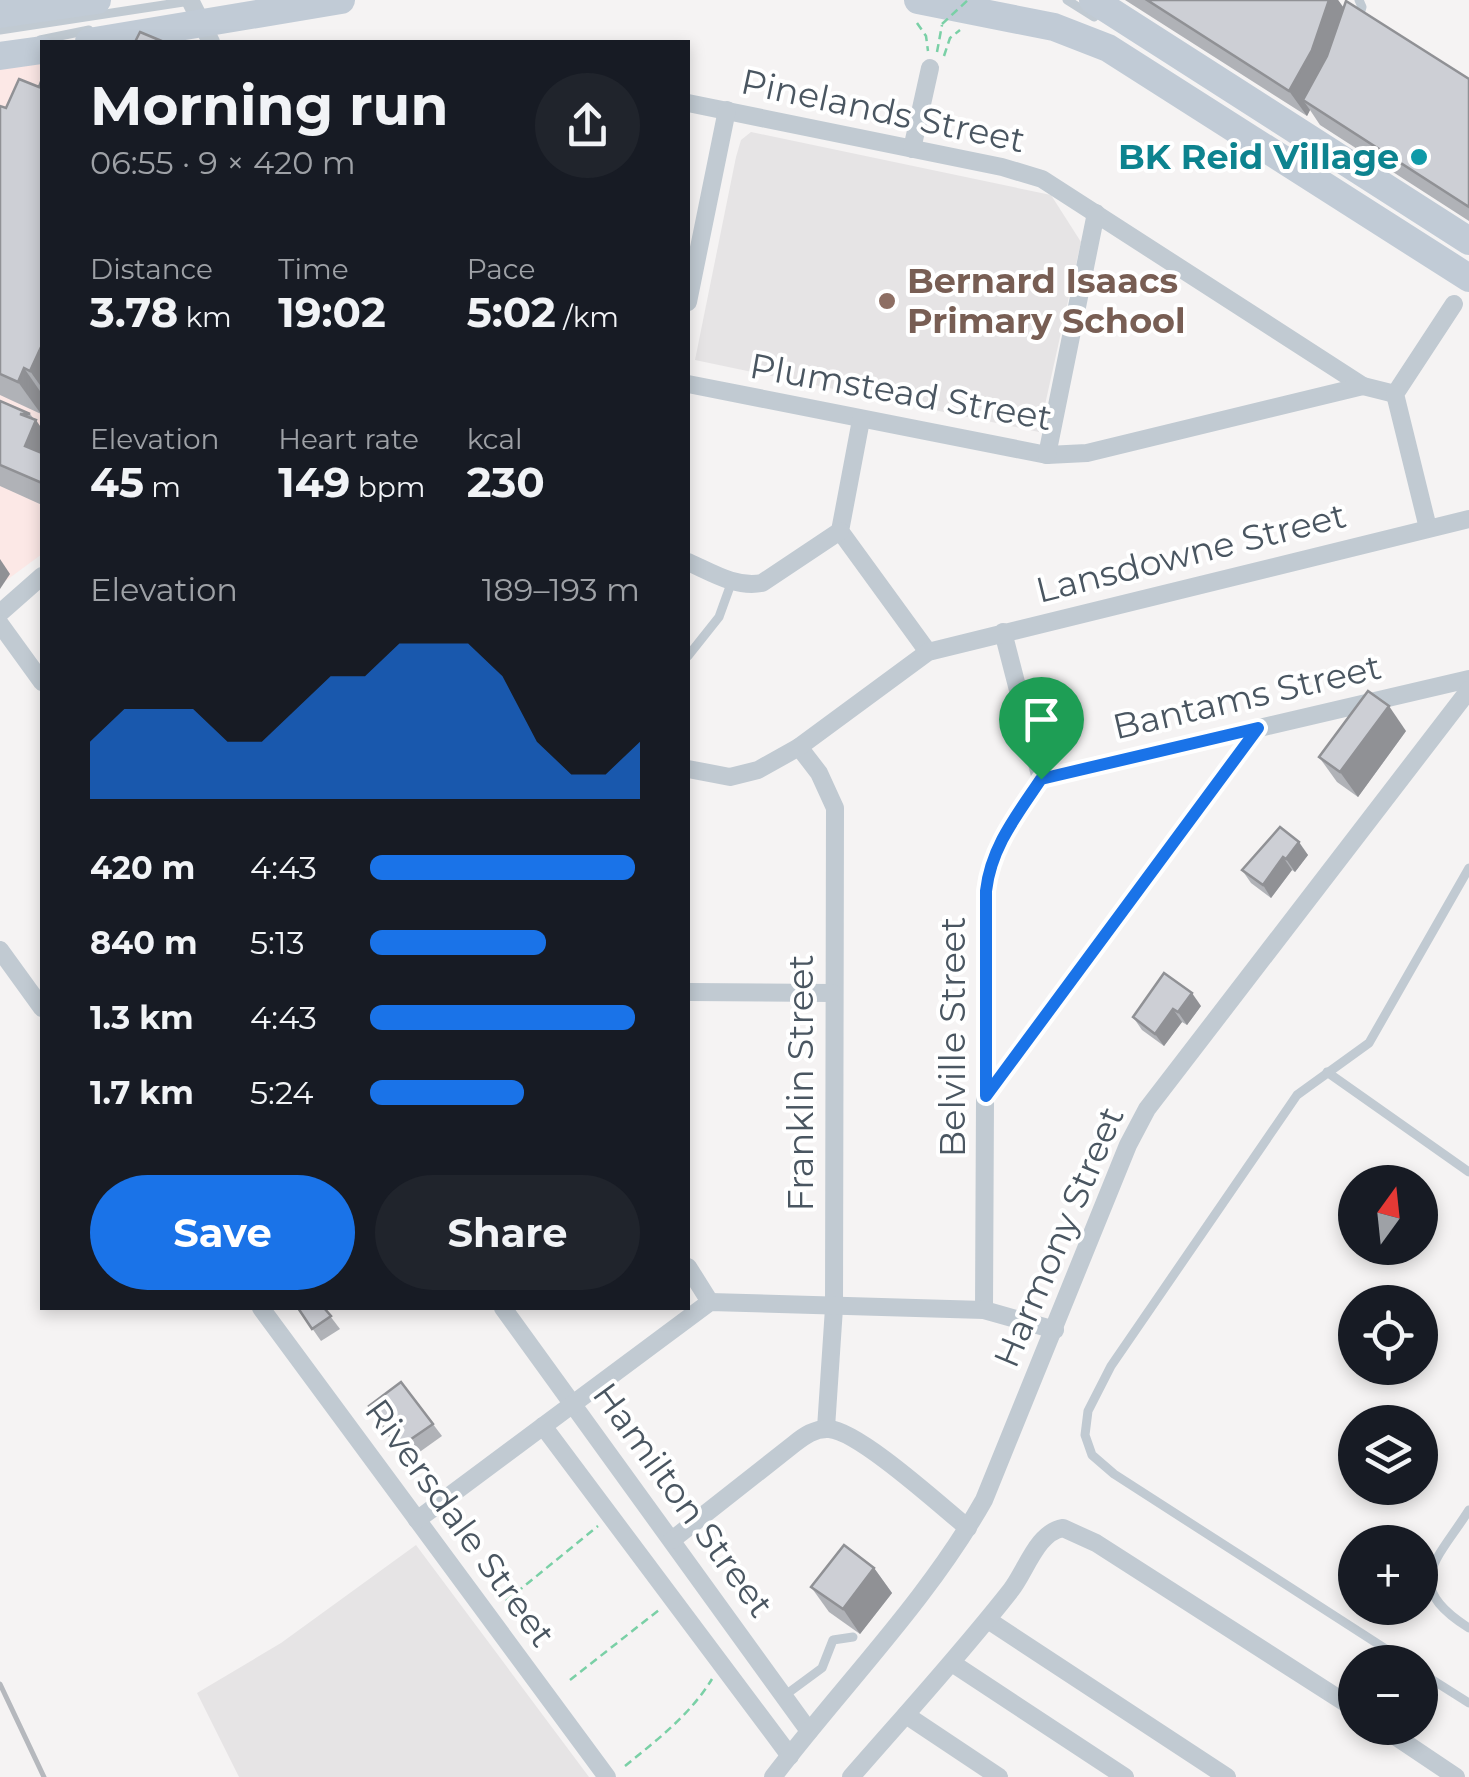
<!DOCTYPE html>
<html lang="en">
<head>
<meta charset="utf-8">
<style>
	body { margin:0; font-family:Montserrat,sans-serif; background:#20242c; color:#f1f3f6; height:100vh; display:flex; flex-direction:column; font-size:38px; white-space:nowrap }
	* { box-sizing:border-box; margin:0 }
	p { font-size:32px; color:#9ea1a6 }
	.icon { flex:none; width:55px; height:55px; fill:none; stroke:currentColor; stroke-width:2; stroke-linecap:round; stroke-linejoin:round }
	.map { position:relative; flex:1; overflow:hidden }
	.drawer { position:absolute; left:40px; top:40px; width:650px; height:1270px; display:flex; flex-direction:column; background:#171b24; border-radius:0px; box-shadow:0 5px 15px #0003 }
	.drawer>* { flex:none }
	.needle { width:65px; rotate:15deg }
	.tools { position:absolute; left:1338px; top:1165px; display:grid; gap:20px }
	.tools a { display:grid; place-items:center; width:100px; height:100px; border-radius:50%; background:#171b24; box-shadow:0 5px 15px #0003; font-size:50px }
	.pin { position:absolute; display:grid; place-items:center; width:85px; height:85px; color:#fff; margin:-102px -42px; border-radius:50% 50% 50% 0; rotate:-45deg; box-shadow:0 0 10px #0007 }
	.pin .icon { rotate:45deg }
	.round { display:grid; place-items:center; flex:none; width:105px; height:105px; border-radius:52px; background:#20242c }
	.head { display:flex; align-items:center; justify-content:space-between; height:170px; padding:0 50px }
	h1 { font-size:55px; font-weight:700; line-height:75px }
	.stats { display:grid; grid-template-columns:repeat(3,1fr); gap:15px; height:170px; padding:10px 50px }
	.stats div { display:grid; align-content:center }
	.stats b { font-size:42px; font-weight:700 }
	.stats small { font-size:28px; font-weight:400 }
	.stats p { font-size:28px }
	.chart { height:280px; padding:20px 50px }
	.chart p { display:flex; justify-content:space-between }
	.chart svg { width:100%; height:180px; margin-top:10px; fill:#1a73e8; opacity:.7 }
	.cta { display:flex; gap:20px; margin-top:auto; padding:20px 50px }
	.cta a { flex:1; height:115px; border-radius:60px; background:#1a73e8; color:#fff; font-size:40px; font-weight:700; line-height:115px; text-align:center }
	.cta a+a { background:#20242c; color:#f1f3f6 }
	ul { padding:0 50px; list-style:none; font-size:32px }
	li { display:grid; grid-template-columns:160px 120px 1fr; align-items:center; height:75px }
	li i { height:25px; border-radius:12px; background:#1a73e8 }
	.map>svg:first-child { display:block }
</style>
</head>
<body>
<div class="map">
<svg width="1469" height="1777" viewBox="0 0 1469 1777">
	<rect width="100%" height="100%" fill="#f5f3f3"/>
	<g fill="#e6e4e5">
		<path d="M751 132 1051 195 1081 242 1039 432 695 360 736 157 741 140Z"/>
		<path d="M416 1545 589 1777H239L197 1693 281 1643Z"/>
	</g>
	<path fill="#fce8e6" d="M42 61V554L0 585V67Z"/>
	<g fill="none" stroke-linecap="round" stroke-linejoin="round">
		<g stroke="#7ad0a6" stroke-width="2.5" stroke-dasharray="8 5" stroke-linecap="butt">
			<path d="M917 23 926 36 928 51"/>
			<path d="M937 52 942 25"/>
			<path d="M944 56 950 38 960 30"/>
			<path d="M506 1601 598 1526"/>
			<path d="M570 1680 659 1610"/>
			<path d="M625 1766C657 1740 690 1715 712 1679"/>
		</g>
		<g stroke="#c1cad2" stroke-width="9">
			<path d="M1067 0 1094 17"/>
			<path d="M1358 21 1362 7 1359 0"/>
			<path d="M0 30 190 1"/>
			<path d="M40 40 89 30"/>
			<path d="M688 656 719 617 732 581"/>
			<path d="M1327 1072 1469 1172"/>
			<path d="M1469 1510C1436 1562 1401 1585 1469 1628"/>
			<path d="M1406 1662 1114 1474 1092 1455 1085 1435 1088 1411 1111 1366 1297 1095 1369 1043 1469 868"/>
			<path d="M1420 1672 1469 1703"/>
			<path d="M784 1696 822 1668 833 1640 853 1637"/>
		</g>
		<g stroke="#c1cad2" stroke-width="18">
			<path d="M190 0 211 42"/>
			<path d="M688 103 1002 167 1042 179 1363 386"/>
			<path d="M912 149 930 68"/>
			<path d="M688 302 727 110"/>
			<path d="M688 384 1047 455 1087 453 1363 386 1395 394"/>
			<path d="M861 420 840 531 928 652"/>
			<path d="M1047 455 1096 213"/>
			<path d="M1428 528 1395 394 1454 304"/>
			<path d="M688 562C711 572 735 588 762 583L840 531"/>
			<path d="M0 613 42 576"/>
			<path d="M0 624 42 682"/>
			<path d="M1003 632 1041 779"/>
			<path d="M799 747 819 773 835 808 834 1308 826 1428"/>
			<path d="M688 769 730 777 758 770 799 747 928 652 1469 519"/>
			<path d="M1041 779 1469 679"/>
			<path d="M0 950 42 1008"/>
			<path d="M688 992 832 993"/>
			<path d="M985 1096 1259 728"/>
			<path d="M688 1267 710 1302"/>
			<path d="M261 1308 607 1777"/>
			<path d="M503 1308 809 1731"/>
			<path d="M984 1310 986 891C992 847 1017 815 1041 779"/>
			<path d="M543 1426 790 1756"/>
			<path d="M417 1520 710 1302 984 1310 1055 1330"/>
			<path d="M672 1540 794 1444C804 1436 815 1428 829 1429 859 1431 941 1506 968 1528"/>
			<path d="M988 1620 1227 1777"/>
			<path d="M952 1663 1125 1777"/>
			<path d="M906 1715 999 1777"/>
			<path d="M1383 1728 1456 1777"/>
			<path d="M773 1777C843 1685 927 1601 984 1500L1128 1145 1147 1109 1469 690"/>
			<path d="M851 1777C905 1715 960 1655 1011 1590 1026 1571 1037 1532 1063 1528L1096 1543 1355 1709"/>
		</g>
		<g stroke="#c1cbd6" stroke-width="28">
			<path d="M918 0 1054 27 1108 48 1469 278"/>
			<path d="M1093 0 1469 241"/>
			<path d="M0 14 97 0"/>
			<path d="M89 42 341 0"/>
			<path d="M0 56 42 50"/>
		</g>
		<path stroke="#b5b8bd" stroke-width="5" d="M0 1684 44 1777"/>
		<path stroke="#7ad0a6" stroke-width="2.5" stroke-dasharray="8 5" stroke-linecap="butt" d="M942 24 968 0"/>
	</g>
	<g fill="#b0b2b7">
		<path d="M1125 0H1338L1344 8 1469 79V221L1320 125 1310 110 1307 116Z"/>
		<path d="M42 79V409L41 414 0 395V106L6 108 39 87Z"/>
		<path d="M0 401 30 414 42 429V505L0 486Z"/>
		<path d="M1406 731 1358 797 1337 782 1319 757Z"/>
		<path d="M1280 827 1308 855 1295 872 1292 870 1271 898 1251 883 1242 870Z"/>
		<path d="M1201 1006 1187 1025 1182 1022 1164 1046 1142 1030 1133 1017Z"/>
		<path d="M298 1308H324L340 1329 321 1341Z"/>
		<path d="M401 1382 442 1436 407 1461 369 1406Z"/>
		<path d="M874 1568 892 1593 860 1634 829 1612 811 1587Z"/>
	</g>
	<g fill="#909195">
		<path d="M1329 0H1338L1350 17 1303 100 1310 110 1307 116 1289 91Z"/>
		<path d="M42 345V388L30 371Z"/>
		<path d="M24 368 42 394V409L41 414 18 382Z"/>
		<path d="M36 420 42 429V471L25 446Z"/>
		<path d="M0 559 10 574 0 589Z"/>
		<path d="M1389 706 1406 731 1358 797 1340 772Z"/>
		<path d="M1299 842 1308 855 1295 872 1286 859Z"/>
		<path d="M1283 857 1292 870 1271 898 1263 885Z"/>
		<path d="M1192 993 1201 1006 1187 1025 1178 1012Z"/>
		<path d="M1173 1009 1182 1022 1164 1046 1155 1034Z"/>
		<path d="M874 1568 892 1593 860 1634 843 1609Z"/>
	</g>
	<g fill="#cdcfd5" stroke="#909195" stroke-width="2.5">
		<path d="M1147 0H1329L1312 50 1289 91Z"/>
		<path d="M1346 1 1469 79V207L1303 100 1327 56Z"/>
		<path d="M140 32 164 42H135Z"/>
		<path d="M19 79 39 87 42 79V345L30 371 24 368 18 382 0 374V106L6 108Z"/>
		<path d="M0 401 30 414H20L36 420 25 446 42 453V483L0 465Z"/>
		<path d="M1368 691 1389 706 1340 772 1319 757Z"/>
		<path d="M1280 827 1299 842 1286 859 1283 857 1263 885 1242 870Z"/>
		<path d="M1164 973 1192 993 1178 1012 1173 1009 1155 1034 1133 1017Z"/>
		<path d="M298 1308H324L331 1316 312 1329Z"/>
		<path d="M401 1382 433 1424 398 1448 369 1406Z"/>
		<path d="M844 1545 874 1568 843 1609 811 1587Z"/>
	</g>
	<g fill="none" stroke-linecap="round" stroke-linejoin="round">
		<g stroke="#fff" stroke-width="20">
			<path id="route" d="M1258 728 986 1096V891C991 847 1017 815 1041 779Z"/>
		</g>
		<use href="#route" stroke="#1a73e8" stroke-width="12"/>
	</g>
	<circle fill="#0f9aa8" stroke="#fff" stroke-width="4" cx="1419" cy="157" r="10"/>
	<circle fill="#8d6e63" stroke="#fff" stroke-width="4" cx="887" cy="301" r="10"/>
	<g text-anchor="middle" stroke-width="8" stroke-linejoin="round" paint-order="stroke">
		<g font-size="35" fill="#4a5661" stroke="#fff">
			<text transform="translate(883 111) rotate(12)" y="12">Pinelands Street</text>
			<text transform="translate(901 392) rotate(10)" y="12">Plumstead Street</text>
			<text transform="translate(1191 553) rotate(-14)" y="12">Lansdowne Street</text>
			<text transform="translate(1247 697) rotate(-13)" y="12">Bantams Street</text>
			<text transform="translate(953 1037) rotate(-90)" y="12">Belville Street</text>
			<text transform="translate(801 1083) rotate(-90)" y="12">Franklin Street</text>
			<text transform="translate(1059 1237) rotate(-67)" y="12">Harmony Street</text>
			<text transform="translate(683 1500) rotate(54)" y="12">Hamilton Street</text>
			<text transform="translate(460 1523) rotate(54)" y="12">Riversdale Street</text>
		</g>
		<g font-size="35" font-weight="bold" fill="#0d838f" stroke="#fff" text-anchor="end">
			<text x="1399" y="169">BK Reid Village</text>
		</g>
		<g font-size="35" font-weight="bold" fill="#785e54" stroke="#fff" text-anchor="start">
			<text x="907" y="293">Bernard Isaacs<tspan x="907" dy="40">Primary School</tspan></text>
		</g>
	</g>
</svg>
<div class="tools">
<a><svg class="needle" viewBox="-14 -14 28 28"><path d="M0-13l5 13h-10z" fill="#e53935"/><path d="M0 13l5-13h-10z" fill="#9ea1a6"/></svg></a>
<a><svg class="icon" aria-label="locate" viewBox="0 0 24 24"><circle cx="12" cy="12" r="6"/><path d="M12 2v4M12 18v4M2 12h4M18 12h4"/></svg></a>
<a><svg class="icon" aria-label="layers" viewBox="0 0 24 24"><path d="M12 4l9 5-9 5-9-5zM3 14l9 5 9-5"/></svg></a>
<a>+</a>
<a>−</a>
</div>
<div class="pin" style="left:1041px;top:779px;background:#1e9e55"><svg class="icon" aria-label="arrive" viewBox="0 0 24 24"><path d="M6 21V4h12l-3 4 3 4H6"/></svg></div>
<section class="drawer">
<div class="head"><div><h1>Morning run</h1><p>06:55 · 9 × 420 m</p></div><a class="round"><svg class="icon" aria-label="share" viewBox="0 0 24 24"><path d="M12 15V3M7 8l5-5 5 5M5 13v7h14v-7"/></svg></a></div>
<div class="stats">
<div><p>Distance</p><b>3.78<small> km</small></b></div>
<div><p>Time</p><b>19:02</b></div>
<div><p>Pace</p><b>5:02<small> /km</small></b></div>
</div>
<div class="stats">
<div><p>Elevation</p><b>45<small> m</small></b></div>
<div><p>Heart rate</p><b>149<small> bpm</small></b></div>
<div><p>kcal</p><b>230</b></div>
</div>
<div class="chart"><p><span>Elevation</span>189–193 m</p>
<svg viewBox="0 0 160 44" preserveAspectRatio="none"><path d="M0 44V30L10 22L20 22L30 22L40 30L50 30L60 22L70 14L80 14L90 6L100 6L110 6L120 14L130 30L140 38L150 38L160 30V44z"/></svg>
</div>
<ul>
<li><b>420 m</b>4:43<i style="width:98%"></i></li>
<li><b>840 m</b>5:13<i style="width:65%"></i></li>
<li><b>1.3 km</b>4:43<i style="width:98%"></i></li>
<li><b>1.7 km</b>5:24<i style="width:57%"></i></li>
</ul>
<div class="cta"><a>Save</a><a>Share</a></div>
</section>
</div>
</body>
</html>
